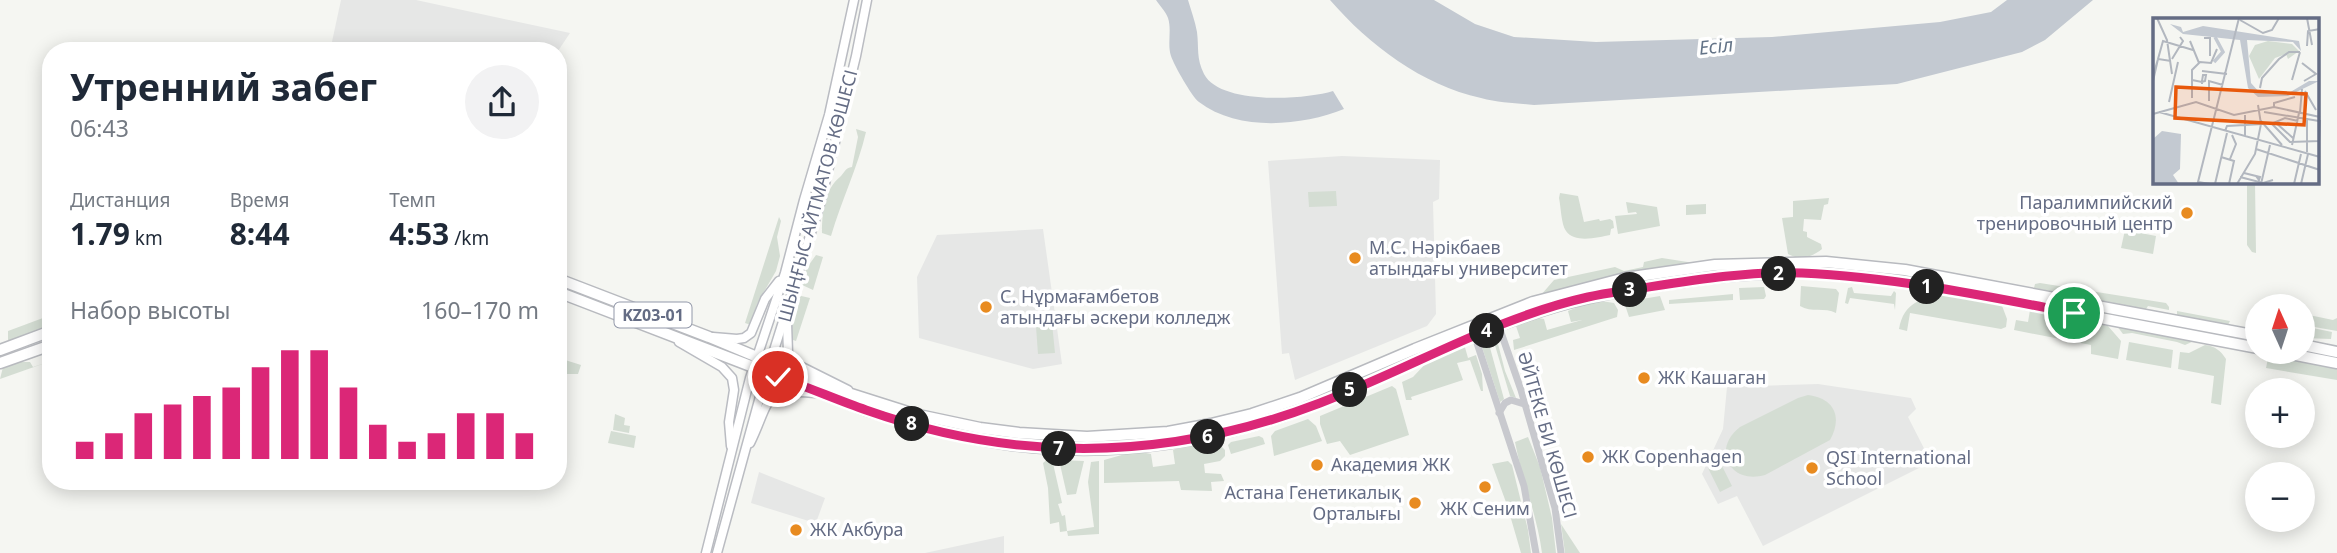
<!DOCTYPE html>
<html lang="ru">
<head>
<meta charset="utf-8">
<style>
	body { margin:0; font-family:"Noto Sans",sans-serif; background:#f2f2f3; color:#1f2937; height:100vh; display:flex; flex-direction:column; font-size:26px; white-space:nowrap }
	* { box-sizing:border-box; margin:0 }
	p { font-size:23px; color:#747a83 }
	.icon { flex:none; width:38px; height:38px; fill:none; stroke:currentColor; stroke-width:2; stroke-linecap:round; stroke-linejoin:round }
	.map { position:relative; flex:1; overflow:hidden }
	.side { position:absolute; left:42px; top:42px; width:525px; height:448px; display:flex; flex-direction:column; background:#fff; border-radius:28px; box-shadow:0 4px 18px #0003 }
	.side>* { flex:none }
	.needle { width:46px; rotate:357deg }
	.controls { position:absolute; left:2245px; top:294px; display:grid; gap:14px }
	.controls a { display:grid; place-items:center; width:70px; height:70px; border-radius:50%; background:#fff; box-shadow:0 4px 18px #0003; font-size:35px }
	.pin { position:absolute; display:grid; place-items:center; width:60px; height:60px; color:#fff; margin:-30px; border:4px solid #fff; border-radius:50%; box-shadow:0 2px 7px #0007 }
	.km { position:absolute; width:35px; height:35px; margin:-18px; border-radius:50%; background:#222; color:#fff; font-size:19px; line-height:35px; text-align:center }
	.round { display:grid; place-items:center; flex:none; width:74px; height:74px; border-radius:37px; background:#f2f2f3 }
	.overview { display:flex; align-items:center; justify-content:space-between; height:119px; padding:0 28px }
	h1 { font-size:38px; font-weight:700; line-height:52px }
	.metrics { display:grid; grid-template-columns:repeat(3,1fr); gap:10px; height:119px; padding:7px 28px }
	.metrics div { display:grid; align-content:center }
	.metrics b { font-size:30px; font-weight:700 }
	.metrics small { font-size:19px; font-weight:400 }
	.metrics p { font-size:19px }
	.chart { height:196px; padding:14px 28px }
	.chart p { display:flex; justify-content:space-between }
	.chart svg { width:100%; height:126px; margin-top:7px; stroke:#db2777; stroke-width:6 }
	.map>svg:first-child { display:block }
</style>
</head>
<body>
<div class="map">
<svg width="2337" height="553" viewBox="0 0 2337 553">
	<rect width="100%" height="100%" fill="#f5f6f2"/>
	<g fill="#e6e7e6">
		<path d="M341 0H416L570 33 558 51H330Z"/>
		<path d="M1342 156 1440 160 1439 199 1433 202 1436 314 1427 326 1295 380 1289 353 1282 354 1268 161Z"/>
		<path d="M1043 229 1062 364 1033 369 919 338 917 277 937 235Z"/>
		<path d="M1818 384 1911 398 1916 409 1908 417 1931 462 1763 546 1737 496 1718 504 1702 474 1723 429 1727 387Z"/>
		<path d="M759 472 825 498 817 520 815 523 751 503Z"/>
		<path d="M1004 536V553H925Z"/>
	</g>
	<g fill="#d4ddd3">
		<path d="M856 129 866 132C858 167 841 201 831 236L822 233C822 214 824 190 840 177 845 172 845 168 852 167L858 137Z"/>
		<path d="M2241 182H2255L2256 253 2252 252 2247 245V185L2241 184Z"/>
		<path d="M1336 191 1337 206 1309 207 1308 192Z"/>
		<path d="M1560 193 1578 196 1584 222 1599 219 1600 221 1610 219 1613 221 1614 228 1611 229 1610 235C1599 237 1575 244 1566 231 1561 224 1561 207 1559 198Z"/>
		<path d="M1829 198 1828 204 1824 205 1821 220 1804 219 1803 231 1807 232V237L1821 244 1822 249C1812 257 1800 261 1788 254L1782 218 1793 217V201Z"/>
		<path d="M1626 202 1657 207 1660 226 1618 234 1615 216 1637 214 1636 212 1628 213Z"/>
		<path d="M1706 204V214L1686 215V205Z"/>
		<path d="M779 217 781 221 777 237 780 256 776 271 757 304 751 325 745 323Z"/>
		<path d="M2125 230 2156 236 2153 254 2121 248Z"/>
		<path d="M816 255 823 257 813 290 800 284 806 269Z"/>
		<path d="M1662 258 1694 263C1642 269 1592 281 1541 295L1554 280 1615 267 1624 271 1643 267 1644 262Z"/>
		<path d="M2040 283 2166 303 2169 307V310L2148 306 2146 309 2034 288 2035 284Z"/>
		<path d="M1801 286 1836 289 1839 293 1836 313C1825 307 1811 313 1800 306Z"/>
		<path d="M1764 287 1766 296 1764 299 1740 300 1739 288Z"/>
		<path d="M1852 287 1854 293 1891 296 1894 291 1896 293 1895 310 1894 304 1850 298 1848 304 1845 303 1848 288Z"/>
		<path d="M1733 294V300L1669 304V300Z"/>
		<path d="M797 295 810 298 796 341 790 339 789 318Z"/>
		<path d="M1946 295 2001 303 2007 319 2006 327 2001 329 1910 313 1907 331 1899 329C1904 302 1921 298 1946 295Z"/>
		<path d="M1660 296 1665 310 1629 317 1624 302Z"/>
		<path d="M1595 300 1614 303 1618 310 1617 317 1514 350 1513 340 1520 338 1516 326 1538 318 1544 319 1547 330 1582 320 1571 322 1568 311Z"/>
		<path d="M2030 310 2050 313 2060 318 2059 328 2083 333 2086 321 2108 326 2121 341 2118 359 2091 354V345L2014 330 2016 320 2028 322Z"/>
		<path d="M2177 311 2230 321 2228 325 2177 315Z"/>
		<path d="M2303 311H2307L2309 315 2333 320 2337 318V331L2303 325Z"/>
		<path d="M1035 313H1051L1055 353 1038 354Z"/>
		<path d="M51 315V324L47 328 8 342V331Z"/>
		<path d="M2117 326 2194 341 2185 345 2177 342 2132 333 2123 334Z"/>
		<path d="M2303 326 2332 332 2331 339 2303 338Z"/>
		<path d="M1497 340 1505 371 1516 398 1510 396 1494 342Z"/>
		<path d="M2129 342 2173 350 2171 368 2126 360Z"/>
		<path d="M1464 344 1468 358 1476 355 1482 374 1483 391H1481L1470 360 1457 363 1463 380 1411 397 1412 400H1406L1402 382 1413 377 1430 359Z"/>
		<path d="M1489 344 1504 399 1500 402 1482 347Z"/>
		<path d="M2205 345C2215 346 2221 351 2226 359L2221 405 2211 403 2214 376 2178 369 2180 352 2189 353Z"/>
		<path d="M2268 358 2290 363 2291 359 2337 367V380L2266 368Z"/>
		<path d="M562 359 581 365 578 374H564L560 364Z"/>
		<path d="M51 361 0 379 3 367 21 362H30L33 367Z"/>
		<path d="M1392 386 1396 389 1409 435 1350 455 1340 441 1327 444 1320 424V416Z"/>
		<path d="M1808 395C1834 398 1843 417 1830 440L1765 475C1730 485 1711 449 1740 427L1798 398Z"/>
		<path d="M615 414 625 418 624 425 630 426 629 433 613 430Z"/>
		<path d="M1308 419 1316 426 1322 441 1274 456 1271 436 1275 431Z"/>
		<path d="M611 431 636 436 634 448 608 443Z"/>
		<path d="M1259 436 1263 438 1265 444 1231 454 1228 445 1231 442Z"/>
		<path d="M1528 437 1540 467 1552 518 1556 553H1542C1537 515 1522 479 1515 442Z"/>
		<path d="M1186 444 1221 446 1225 450V456L1220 461 1204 464 1205 473 1221 474 1224 481 1211 482 1212 491 1181 490 1179 481 1104 483V460L1136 451 1151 454 1153 467 1175 464 1173 450Z"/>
		<path d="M1049 458 1052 459 1062 503 1058 504 1062 516 1065 515 1067 531 1094 527 1088 482 1091 462 1099 461V534L1068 536 1067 531 1060 532 1059 522 1050 524 1048 488 1043 463Z"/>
		<path d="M1059 460 1084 461 1076 494 1067 495Z"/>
		<path d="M1508 461 1512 465 1528 530 1531 553H1521L1507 505 1492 464Z"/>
		<path d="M1720 462 1732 486 1720 492 1708 468Z"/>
		<path d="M1561 524 1580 553H1565Z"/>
	</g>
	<g fill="#c3c9d1">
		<path d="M1156 0H1188C1191 10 1195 21 1197 32 1199 48 1196 58 1204 74 1220 105 1304 100 1333 91L1344 109C1302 126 1238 132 1199 102 1192 97 1174 65 1171 56 1167 44 1172 30 1168 18 1166 12 1160 6 1156 0Z"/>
		<path d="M1330 0H1434L1475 24 1514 37 1596 42 1772 37 1940 22 1991 12 2007 0H2093L2045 40 2022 52 1897 84 1534 105C1517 103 1499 103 1481 98 1422 85 1369 45 1330 0Z"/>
	</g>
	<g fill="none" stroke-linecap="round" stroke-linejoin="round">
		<g stroke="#babcc2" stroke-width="11">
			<g id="secondary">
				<path d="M787 323 788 353 798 365 848 390"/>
				<path d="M713 337 737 339 744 338 751 333 765 299 779 281"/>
				<path d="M679 342 722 367 732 378 734 390 729 422 731 446"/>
				<path d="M750 443C771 400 761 388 815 393"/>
				<path d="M706 553 750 378 785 273 804 200 829 115 854 0"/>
				<path d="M717 553 764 382 820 204 856 56 867 0"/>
			</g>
		</g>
		<g stroke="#b8babf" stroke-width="13">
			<g id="primary">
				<path d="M558 279 709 337 829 387 914 414 980 428 1019 433 1087 437 1168 432 1211 424 1252 414 1300 398 1415 349 1533 302 1625 278 1715 265 1826 262 1905 270 2258 336"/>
				<path d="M558 292 865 410C911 424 958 437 1005 444 1088 456 1173 448 1254 425 1354 397 1443 342 1541 311 1587 296 1634 288 1682 282 1721 276 1764 272 1804 273 1887 277 1971 293 2053 309 2121 322 2189 335 2258 348"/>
				<path d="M2303 345 2337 352"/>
				<path d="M0 350 51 331"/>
				<path d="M2280 352 2337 363"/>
				<path d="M0 363 51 345"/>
			</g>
		</g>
		<g stroke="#c8c9ce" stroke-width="7">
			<path d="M1497 321 1521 390 1555 508 1561 553"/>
			<path d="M1474 334 1524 486 1536 553"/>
			<path d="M1499 413 1505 403 1511 400 1524 404"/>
		</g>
		<use href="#secondary" stroke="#fff" stroke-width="8"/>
		<use href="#primary" stroke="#fff" stroke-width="10"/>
	</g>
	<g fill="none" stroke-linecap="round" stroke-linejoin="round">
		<g stroke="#fff" stroke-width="14">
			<path id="route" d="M778 377C808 387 837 400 866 410 1019 464 1169 461 1320 403 1410 369 1494 318 1588 297 1606 293 1624 291 1642 288 1694 280 1749 271 1802 273 1894 277 1985 296 2074 313"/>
		</g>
		<use href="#route" stroke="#db2777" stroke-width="9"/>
	</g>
	<g fill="#e88b20" stroke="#fff" stroke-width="2.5">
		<circle cx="2187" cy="213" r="7"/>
		<circle cx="1355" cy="258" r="7"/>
		<circle cx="986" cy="307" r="7"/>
		<circle cx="1644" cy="378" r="7"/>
		<circle cx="1588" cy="457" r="7"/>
		<circle cx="1317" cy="465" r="7"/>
		<circle cx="1812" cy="468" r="7"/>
		<circle cx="1485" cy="487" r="7"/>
		<circle cx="1415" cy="503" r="7"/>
		<circle cx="796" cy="530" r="7"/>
	</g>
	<g text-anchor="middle" stroke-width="7" stroke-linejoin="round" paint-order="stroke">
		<rect fill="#fff" stroke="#9298a9" stroke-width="2" x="614.5" y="302.5" width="77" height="25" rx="5"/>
		<g font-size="16" font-weight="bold" fill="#646c84">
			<text x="653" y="321">KZ03-01</text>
		</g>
		<g font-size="18" fill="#646c84" stroke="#fff">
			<text transform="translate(818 196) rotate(-75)" y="6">ШЫҢҒЫС АЙТМАТОВ КӨШЕСІ</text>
			<text transform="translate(1547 435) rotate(74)" y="6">ӘЙТЕКЕ БИ КӨШЕСІ</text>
		</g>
		<g font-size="18" fill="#646c84" stroke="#fff" text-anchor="start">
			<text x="2173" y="209" text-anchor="end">Паралимпийский<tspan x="2173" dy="21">тренировочный центр</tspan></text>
			<text x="1369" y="254">М.С. Нәрікбаев<tspan x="1369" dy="21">атындағы университет</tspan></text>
			<text x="1000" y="303">С. Нұрмағамбетов<tspan x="1000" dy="21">атындағы әскери колледж</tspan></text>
			<text x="1658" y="384">ЖК Кашаган</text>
			<text x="1602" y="463">ЖК Copenhagen</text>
			<text x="1826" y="464">QSI International<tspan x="1826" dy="21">School</tspan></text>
			<text x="1331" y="471">Академия ЖК</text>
			<text x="1401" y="499" text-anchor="end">Астана Генетикалық<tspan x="1401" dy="21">Орталығы</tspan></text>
			<text x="1485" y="515" text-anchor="middle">ЖК Сеним</text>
			<text x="810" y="536">ЖК Акбура</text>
		</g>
		<g font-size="19" font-style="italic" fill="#647488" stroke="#fff">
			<text transform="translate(1716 46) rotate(-6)" y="7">Есіл</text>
		</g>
	</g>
	<g transform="translate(2153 18)">
		<rect width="166" height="166" fill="#f5f6f2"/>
		<path d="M115 23 139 26 146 33 135 41 133 36 122 40 106 61 96 38 102 27Z" fill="#d4ddd3"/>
		<path d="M17 6 28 9 30 14 50 8 146 23 148 33 140 24 94 22 98 65 107 75 134 76 156 63H166L135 78 105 79 95 70 87 22 30 16ZM9 113 28 116 27 151 20 157 26 166H0V121Z" fill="#c3c9d1"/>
		<path fill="none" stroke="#c3c9d1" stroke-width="3.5" d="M61 44 70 34 62 19"/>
		<path fill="none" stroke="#b2b7bf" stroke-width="2" d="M4 0 14 22 19 56M154 0 159 27M87 2 110 15 119 12 126 0M51 20H57V38M37 23 46 45M154 28 155 13 167 11M19 41 30 23 27 19M18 43 5 41 10 23 40 32M149 45 163 56 151 63M49 53 74 56M0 58 5 41 0 63M39 62 49 64 52 63 53 57H50L49 63V66M139 62 147 34M107 70 109 60 126 41 136 34H147M152 73 163 92M39 80V52L47 44 58 45 64 31M56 83V63L70 67M16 84 25 44M121 89V85L142 79M6 94 167 139M111 94 166 103M147 94 149 71M0 96 43 84 81 97 121 89 167 99M154 100V134M108 103 129 127M122 104 140 120M118 105 137 124 167 123M118 106 132 100 145 103M72 113 74 108 110 106M92 119V97M166 124 167 102M139 127 146 95M103 131 167 152M68 139 81 143 76 166M77 141 83 126 79 117M91 155 107 159 106 162 103 158M87 159 110 165 120 162M57 166 45 164 86 0M62 166 74 115M84 166 102 136 108 106 105 87M108 166 117 127M141 166 148 136M148 166 155 136"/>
		<path fill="#e8590c" fill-opacity="0.15" stroke="#e8590c" stroke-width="3.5" d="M23 69 153 76 151 107 22 100Z"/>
		<rect width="166" height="166" fill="none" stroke="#646c84" stroke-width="3.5"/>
	</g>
</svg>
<div class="controls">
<a><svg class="needle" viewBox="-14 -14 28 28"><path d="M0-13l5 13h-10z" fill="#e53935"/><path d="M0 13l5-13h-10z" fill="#747a83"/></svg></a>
<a>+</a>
<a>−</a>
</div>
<div class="pin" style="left:2074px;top:313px;background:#1e9e55"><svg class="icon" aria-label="arrive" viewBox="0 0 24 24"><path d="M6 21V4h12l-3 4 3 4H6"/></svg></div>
<div class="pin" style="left:778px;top:377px;background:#d93025"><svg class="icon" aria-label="check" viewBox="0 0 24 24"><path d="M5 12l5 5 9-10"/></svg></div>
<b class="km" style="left:1927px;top:287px">1</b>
<b class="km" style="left:1779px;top:274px">2</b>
<b class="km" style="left:1630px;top:290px">3</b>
<b class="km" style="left:1487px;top:331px">4</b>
<b class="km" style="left:1350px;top:390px">5</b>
<b class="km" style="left:1208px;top:437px">6</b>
<b class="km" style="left:1059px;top:449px">7</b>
<b class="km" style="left:912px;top:424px">8</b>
<section class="side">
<div class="overview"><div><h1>Утренний забег</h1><p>06:43</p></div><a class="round"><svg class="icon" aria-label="share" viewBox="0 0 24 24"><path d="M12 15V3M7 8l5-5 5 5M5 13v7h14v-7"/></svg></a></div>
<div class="metrics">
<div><p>Дистанция</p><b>1.79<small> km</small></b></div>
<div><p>Время</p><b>8:44</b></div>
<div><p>Темп</p><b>4:53<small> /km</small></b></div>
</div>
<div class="chart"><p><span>Набор высоты</span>160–170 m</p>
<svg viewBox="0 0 160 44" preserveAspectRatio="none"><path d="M5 44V38M15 44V35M25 44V28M35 44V25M45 44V22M55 44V19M65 44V12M75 44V6M85 44V6M95 44V19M105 44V32M115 44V38M125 44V35M135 44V28M145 44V28M155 44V35"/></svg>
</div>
</section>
</div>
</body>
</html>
